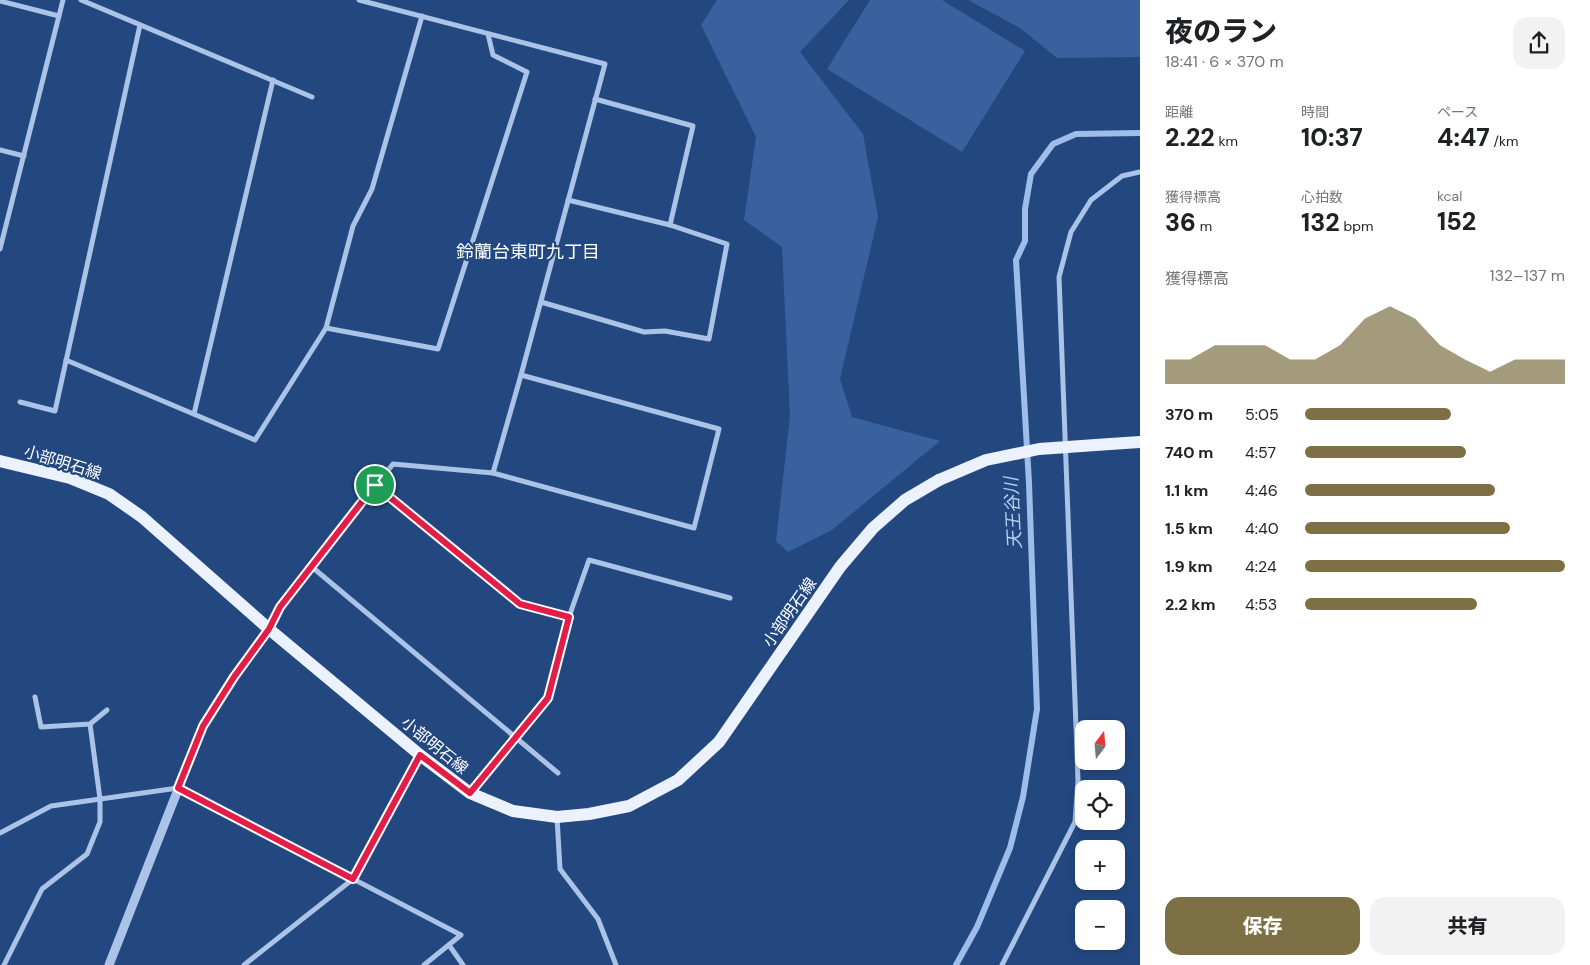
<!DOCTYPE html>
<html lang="ja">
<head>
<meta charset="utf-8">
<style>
	body { margin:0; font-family:"DM Sans","Noto Sans JP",sans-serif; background:#f2f2f2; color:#202124; height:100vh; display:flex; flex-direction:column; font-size:19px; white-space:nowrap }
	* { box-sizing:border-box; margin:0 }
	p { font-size:16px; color:#757577 }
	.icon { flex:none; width:28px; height:28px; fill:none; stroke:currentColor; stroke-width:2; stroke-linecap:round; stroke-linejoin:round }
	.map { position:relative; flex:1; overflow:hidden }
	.panel { display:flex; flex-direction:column; background:#fff; width:450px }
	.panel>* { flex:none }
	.needle { width:32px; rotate:16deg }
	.controls { position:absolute; left:1075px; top:720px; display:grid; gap:10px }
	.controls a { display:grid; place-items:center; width:50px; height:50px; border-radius:10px; background:#fff; box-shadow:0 2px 8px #0003; font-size:25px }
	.pin { position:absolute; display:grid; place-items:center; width:42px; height:42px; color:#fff; margin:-21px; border:2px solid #fff; border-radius:50%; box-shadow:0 1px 5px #0007 }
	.round { display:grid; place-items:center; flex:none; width:52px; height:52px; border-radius:15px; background:#f2f2f2 }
	.headline { display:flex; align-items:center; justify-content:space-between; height:85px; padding:0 25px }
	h1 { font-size:28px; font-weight:800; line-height:38px }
	.stats { display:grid; grid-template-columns:repeat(3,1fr); gap:8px; height:85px; padding:5px 25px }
	.stats div { display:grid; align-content:center }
	.stats b { font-size:25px; font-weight:800 }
	.stats small { font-size:14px; font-weight:400 }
	.stats p { font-size:14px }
	.chart { height:140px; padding:10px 25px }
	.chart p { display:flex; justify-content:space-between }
	.chart svg { width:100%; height:90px; margin-top:5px; fill:#7e7045; opacity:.7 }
	.action { display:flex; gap:10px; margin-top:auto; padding:10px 25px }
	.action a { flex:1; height:58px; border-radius:15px; background:#7e7045; color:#fff; font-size:20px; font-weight:800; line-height:58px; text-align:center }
	.action a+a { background:#f2f2f2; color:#202124 }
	ul { padding:0 25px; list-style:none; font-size:16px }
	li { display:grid; grid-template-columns:80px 60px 1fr; align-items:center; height:38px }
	li i { height:12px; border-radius:6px; background:#7e7045 }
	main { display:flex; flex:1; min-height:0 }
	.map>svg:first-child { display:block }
</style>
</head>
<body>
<main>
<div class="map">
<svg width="1140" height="965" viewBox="0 0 1140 965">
	<rect width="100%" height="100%" fill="#234880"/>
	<g fill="#38619e">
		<path d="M717 0H849L800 52 863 134 878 217 840 379 852 417 940 441 832 530 788 552 776 541 790 416 782 247 744 220 756 137 701 25Z"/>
		<path d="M870 0H942L1025 51 962 152 827 69Z"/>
		<path d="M968 0H1140V57L1057 58 1020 28Z"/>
	</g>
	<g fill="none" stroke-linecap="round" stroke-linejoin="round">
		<path stroke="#9ebde8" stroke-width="6" d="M956 965 977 927 1010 848 1023 797 1037 709 1029 483 1016 260 1025 241V209L1031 174 1053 144 1076 134 1140 133"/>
		<g stroke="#aac3e7" stroke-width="5">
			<path d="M81 0 312 97"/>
			<path d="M359 0 605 64 521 375 493 473"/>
			<path d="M0 1 59 16"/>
			<path d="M595 99 693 126 670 225"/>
			<path d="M0 150 24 156"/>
			<path d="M0 249 63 0"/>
			<path d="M541 302 644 332 665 331 709 339 727 244 670 225 568 200"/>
			<path d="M326 328 438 349 527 72 493 55 488 34"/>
			<path d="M66 360 255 440 326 328 353 226 372 189 422 16"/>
			<path d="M20 402 55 411 140 25"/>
			<path d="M194 414 273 80"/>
			<path d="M375 485 520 604 569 617"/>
			<path d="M312 567 558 773"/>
			<path d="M269 628 280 607 393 464 493 473 694 528 719 429 521 375"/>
			<path d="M35 697 41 727 90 724 107 710"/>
			<path d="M470 793 548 697 569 617 589 560 730 598"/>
			<path d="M557 817 560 869 598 919 616 965"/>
			<path d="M0 833 51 806 178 788 461 935 424 965"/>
			<path d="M449 945 463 965"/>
			<path d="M4 965 42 889 87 854 100 822V799L90 724"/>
			<path d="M244 965 353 879 420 755"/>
			<path d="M1002 965 1075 822 1078 780 1059 277 1071 232 1091 200 1122 176 1140 172"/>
		</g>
		<path stroke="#aac3e7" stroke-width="9" d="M109 965 203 726 234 677 269 629"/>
		<g stroke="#ebf2fd" stroke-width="12">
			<path d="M1110 444 1140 442"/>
			<path d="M0 461 70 478 109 494 142 517 269 629 420 755 470 793 513 811 557 817 589 814 629 806 678 780 719 742 840 567 873 528 905 500 939 480"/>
		</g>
		<path stroke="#ebf2fd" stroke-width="12" d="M939 480 986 460 1039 449 1110 444"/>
	</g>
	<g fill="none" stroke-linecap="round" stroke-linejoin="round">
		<g stroke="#fff" stroke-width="10">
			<path id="route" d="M375 485 520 604 569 617 548 698 470 793 420 755 353 879 178 788 203 726 234 677 269 629 280 607Z"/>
		</g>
		<use href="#route" stroke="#e11d48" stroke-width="6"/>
	</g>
	<g text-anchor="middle" stroke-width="4.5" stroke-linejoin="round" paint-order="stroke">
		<g font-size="16" fill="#fff" stroke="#234880">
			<text transform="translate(63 462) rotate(17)" y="6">小部明石線</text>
			<text transform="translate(789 612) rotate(-55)" y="6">小部明石線</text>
			<text transform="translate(435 745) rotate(39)" y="6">小部明石線</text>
		</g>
		<g font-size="18" fill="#fff" stroke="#234880">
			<text x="528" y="258">鈴蘭台東町九丁目</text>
		</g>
		<g font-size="18" font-style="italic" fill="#b5cdee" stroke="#234880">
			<text transform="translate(1013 513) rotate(-93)" y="6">天王谷川</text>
		</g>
	</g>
</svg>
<div class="controls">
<a><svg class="needle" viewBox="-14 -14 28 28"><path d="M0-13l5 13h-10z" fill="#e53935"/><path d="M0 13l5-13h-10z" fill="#757577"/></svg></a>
<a><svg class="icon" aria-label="locate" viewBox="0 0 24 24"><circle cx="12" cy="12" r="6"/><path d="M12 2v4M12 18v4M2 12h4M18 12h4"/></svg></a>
<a>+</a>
<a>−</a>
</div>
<div class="pin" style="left:375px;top:485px;background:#1e9e55"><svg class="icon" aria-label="arrive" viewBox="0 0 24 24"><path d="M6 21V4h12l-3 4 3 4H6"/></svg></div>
</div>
<section class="panel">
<div class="headline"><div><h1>夜のラン</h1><p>18:41 · 6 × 370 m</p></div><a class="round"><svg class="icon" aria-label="share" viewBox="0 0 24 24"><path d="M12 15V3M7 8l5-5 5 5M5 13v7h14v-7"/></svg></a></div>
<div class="stats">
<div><p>距離</p><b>2.22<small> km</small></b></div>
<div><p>時間</p><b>10:37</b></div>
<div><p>ペース</p><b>4:47<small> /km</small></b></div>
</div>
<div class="stats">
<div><p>獲得標高</p><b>36<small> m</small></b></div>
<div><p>心拍数</p><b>132<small> bpm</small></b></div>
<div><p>kcal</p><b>152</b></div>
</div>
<div class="chart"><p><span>獲得標高</span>132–137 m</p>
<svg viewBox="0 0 160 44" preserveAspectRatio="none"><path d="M0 44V32L10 32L20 25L30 25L40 25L50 32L60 32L70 25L80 12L90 6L100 12L110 25L120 32L130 38L140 32L150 32L160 32V44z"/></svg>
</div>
<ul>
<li><b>370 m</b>5:05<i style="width:56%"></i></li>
<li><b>740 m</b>4:57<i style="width:62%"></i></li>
<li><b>1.1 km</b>4:46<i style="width:73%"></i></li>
<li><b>1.5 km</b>4:40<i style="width:79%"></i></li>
<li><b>1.9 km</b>4:24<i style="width:100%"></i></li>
<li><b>2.2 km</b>4:53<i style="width:66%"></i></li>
</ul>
<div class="action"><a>保存</a><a>共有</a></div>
</section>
</main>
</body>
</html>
